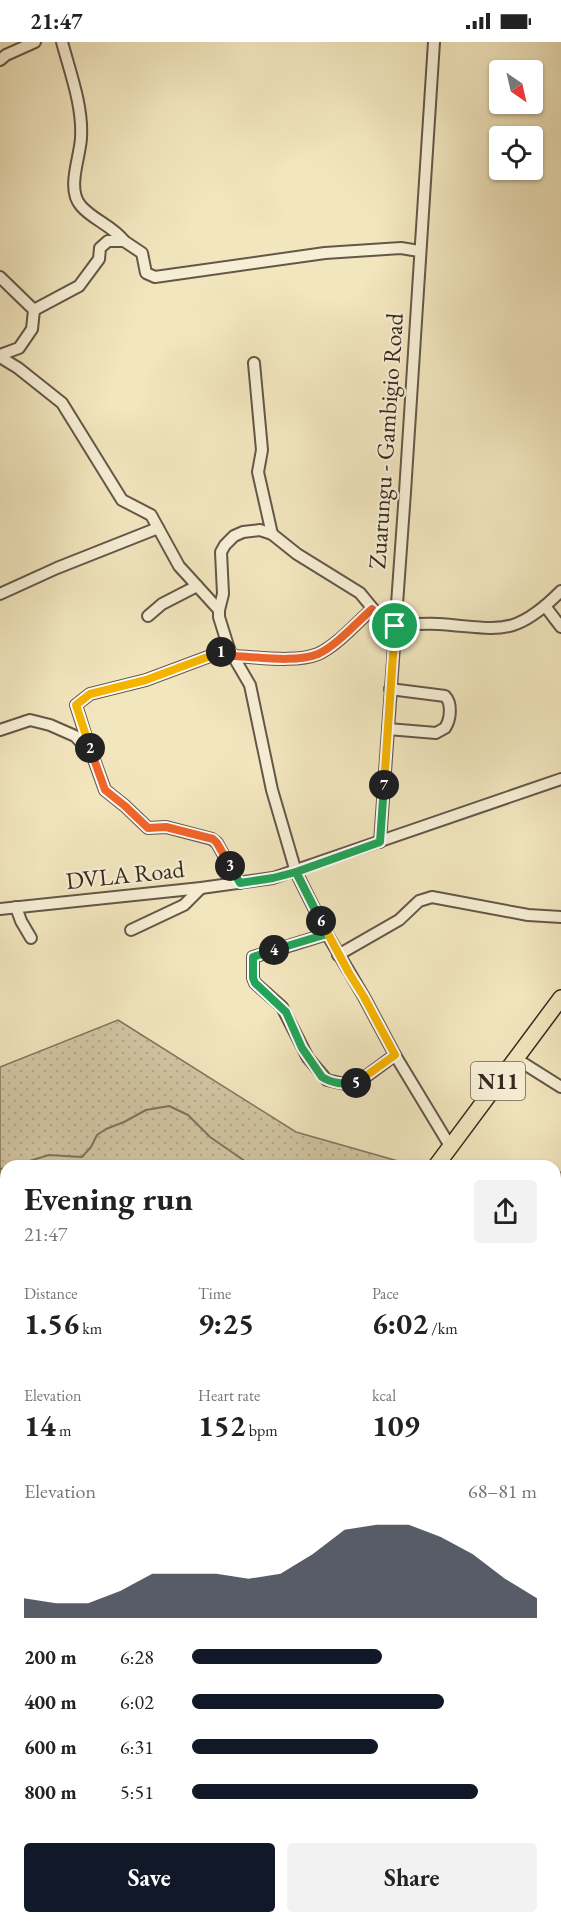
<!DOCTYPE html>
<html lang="en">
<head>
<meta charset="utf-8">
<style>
	body { margin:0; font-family:"EB Garamond",serif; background:#f2f2f2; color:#222; height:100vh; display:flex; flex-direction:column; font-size:22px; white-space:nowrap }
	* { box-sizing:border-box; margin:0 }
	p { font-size:20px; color:#767676 }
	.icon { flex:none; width:33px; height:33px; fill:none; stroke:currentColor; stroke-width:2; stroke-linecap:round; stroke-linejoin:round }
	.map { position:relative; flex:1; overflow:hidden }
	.drawer { position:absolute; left:0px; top:1118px; width:561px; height:764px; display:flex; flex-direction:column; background:#fff; border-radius:18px 18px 0 0; box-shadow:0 2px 4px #0004 }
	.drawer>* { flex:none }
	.needle { width:39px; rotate:146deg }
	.buttons { position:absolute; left:489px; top:18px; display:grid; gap:12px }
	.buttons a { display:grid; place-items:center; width:54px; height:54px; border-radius:6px; background:#fff; box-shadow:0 2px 4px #0004; font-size:30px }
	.pin { position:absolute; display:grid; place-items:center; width:51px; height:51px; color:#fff; margin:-26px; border:3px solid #fff; border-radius:50%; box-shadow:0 2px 6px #0007 }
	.km { position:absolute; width:30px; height:30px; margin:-15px; border-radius:50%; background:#222; color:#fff; font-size:16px; line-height:30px; text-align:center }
	.round { display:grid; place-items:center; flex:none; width:63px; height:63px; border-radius:6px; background:#f2f2f2 }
	.head { display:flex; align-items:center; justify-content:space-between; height:102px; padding:0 24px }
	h1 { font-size:33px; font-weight:700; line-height:45px }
	.metrics { display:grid; grid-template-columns:repeat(3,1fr); gap:9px; height:102px; padding:6px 24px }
	.metrics div { display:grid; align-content:center }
	.metrics b { font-size:30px; font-weight:700 }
	.metrics small { font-size:16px; font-weight:400 }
	.metrics p { font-size:16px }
	.chart { height:168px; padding:12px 24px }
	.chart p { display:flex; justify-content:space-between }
	.chart svg { width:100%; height:108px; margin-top:6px; fill:#111827; opacity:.7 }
	.button { display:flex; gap:12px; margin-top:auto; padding:12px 24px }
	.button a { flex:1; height:69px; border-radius:6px; background:#111827; color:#fff; font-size:24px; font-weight:700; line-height:69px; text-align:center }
	.button a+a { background:#f2f2f2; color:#222 }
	ul { padding:0 24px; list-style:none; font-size:20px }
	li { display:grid; grid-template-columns:96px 72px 1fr; align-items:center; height:45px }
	li i { height:15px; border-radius:8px; background:#111827 }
	.status { display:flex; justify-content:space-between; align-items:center; height:42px; padding:0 30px; background:#fff; direction:ltr }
	.status svg { height:16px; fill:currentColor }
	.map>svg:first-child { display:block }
</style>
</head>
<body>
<div class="status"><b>21:47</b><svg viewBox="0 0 49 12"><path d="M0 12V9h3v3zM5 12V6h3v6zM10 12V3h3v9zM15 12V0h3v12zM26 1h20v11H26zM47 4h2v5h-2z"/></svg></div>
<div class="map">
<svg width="561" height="1880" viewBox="0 0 561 1880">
	<defs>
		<pattern id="grass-dots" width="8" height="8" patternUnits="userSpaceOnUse" patternTransform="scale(1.5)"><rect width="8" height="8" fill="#d2c6a3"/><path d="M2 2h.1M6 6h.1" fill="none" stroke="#b5aa8c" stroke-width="1.8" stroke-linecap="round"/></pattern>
	</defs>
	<rect width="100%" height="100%" fill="#f2e6be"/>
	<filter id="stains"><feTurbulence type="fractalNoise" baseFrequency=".00333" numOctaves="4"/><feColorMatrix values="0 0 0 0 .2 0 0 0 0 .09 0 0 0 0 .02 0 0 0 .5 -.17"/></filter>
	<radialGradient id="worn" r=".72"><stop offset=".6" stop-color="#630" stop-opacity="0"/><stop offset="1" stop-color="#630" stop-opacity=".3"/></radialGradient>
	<g fill="url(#grass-dots)" stroke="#847662" stroke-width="1.5">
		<path d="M118 978 296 1090 412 1123 87 1124 54 1119 40 1123 6 1124V1135L0 1136V1025Z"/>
		<path d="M561 1130V1252H555V1132Z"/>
	</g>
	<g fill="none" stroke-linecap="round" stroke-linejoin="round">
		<g stroke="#80735e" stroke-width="2">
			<path d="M13 1124 49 1113 82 1115 91 1105 97 1093 106 1087 124 1080 146 1068 169 1064 188 1073 210 1095 252 1124"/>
			<path d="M0 1127 6 1126"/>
			<path d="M555 1204 561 1203"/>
			<path d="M555 1587H561"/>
		</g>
		<g stroke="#645748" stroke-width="14">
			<g id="minor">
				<path d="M62 0C70 30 83 64 81 96 80 116 66 147 81 164 93 178 113 184 124 199"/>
				<path d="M0 18 6 13 35 0"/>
				<path d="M0 235 34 268 32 287 19 306 0 313"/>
				<path d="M34 268 79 244 99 217 100 206 108 199H124L142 211 146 231 155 235 325 211 401 206 419 209"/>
				<path d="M0 315 18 326 62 361 122 458 151 473 179 524 219 568"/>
				<path d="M254 321 262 408 258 430 272 492"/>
				<path d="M0 552 57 526 158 486"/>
				<path d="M545 564 561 585"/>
				<path d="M148 574 162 562 197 544"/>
				<path d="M234 614C258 615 296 621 318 612 336 604 357 581 372 567"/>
				<path d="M388 687 436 691 445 686C451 677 452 661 445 654L390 647"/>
				<path d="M0 688 30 678 50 683 75 694 92 712 105 748 125 764 148 786 166 785 212 797 217 801 239 841"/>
				<path d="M90 707 76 663 90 652 146 638 229 607"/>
				<path d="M380 800 405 450 434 0"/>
				<path d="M16 865 21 879 31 896"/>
				<path d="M0 867 201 846 273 836 561 737"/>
				<path d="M131 888 184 863 201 846"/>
				<path d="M327 892 253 915V936L255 941 282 965 308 1016 327 1038 345 1042 357 1041 395 1013"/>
				<path d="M338 913 399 878 419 859 432 855 528 873 561 875"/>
				<path d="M515 1016 561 1045"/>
				<path d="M450 1104 395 1013 364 955 327 892 296 830 272 748 250 643 229 607 219 575V568L223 552 221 510 225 503 234 494 243 490 260 488 272 492 297 512 360 551 387 584C404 583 422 581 438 582 499 586 513 597 561 549"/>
				<path d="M0 1275 2 1300 6 1305"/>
				<path d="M555 1342 561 1327"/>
				<path d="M555 1392 561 1395"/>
				<path d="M555 1462 561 1464"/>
				<path d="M555 1470 561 1479"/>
				<path d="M0 1494 6 1497"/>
				<path d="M555 1534 561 1531"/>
				<path d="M555 1610 561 1608"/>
				<path d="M0 1655 6 1658"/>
				<path d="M555 1714 561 1711"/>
				<path d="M0 1725 6 1717"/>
				<path d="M0 1741 6 1746"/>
				<path d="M555 1806 561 1811"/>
				<path d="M140 1875 144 1880"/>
				<path d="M516 1875 522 1880"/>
				<path d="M278 1880 282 1875"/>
				<path d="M309 1880 315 1875"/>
			</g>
		</g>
		<g stroke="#352720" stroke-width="18">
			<g id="highway">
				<path d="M436 1124 561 956"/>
				<path d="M0 1705 6 1697"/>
			</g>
		</g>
		<use href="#minor" stroke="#f7efd5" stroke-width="10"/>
		<use href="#highway" stroke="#f2e6be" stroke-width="15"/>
	</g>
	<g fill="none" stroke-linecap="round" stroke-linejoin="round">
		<g stroke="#fff" stroke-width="12">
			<path id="split-1" d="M221 610 229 607 234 614C258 615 296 621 318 612 336 604 357 580 372 567L385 582 395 584"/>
		</g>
		<g stroke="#fff" stroke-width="12">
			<path id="split-2" d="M90 706 76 663 90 652 146 638 221 610"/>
		</g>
		<g stroke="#fff" stroke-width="12">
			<path id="split-3" d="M90 706 105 748 125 764 148 786 166 785 213 797 217 801 230 824"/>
		</g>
		<g stroke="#fff" stroke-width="12">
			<path id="split-4" d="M230 824 240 841 273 836 296 830 327 892 274 908"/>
		</g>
		<g stroke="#fff" stroke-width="12">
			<path id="split-5" d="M274 908 253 915V936L255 941 286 970 302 1006 322 1035C331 1041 345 1043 356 1041"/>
		</g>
		<g stroke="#fff" stroke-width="12">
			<path id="split-6" d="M321 879 349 931 364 955 395 1013 356 1041"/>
		</g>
		<g stroke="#fff" stroke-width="12">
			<path id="split-7" d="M321 879 296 830 380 800 384 743"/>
		</g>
		<g stroke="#fff" stroke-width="12">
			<path id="split-8" d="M384 743 395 584"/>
		</g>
		<use href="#split-1" stroke="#f0652b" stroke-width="8"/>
		<use href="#split-2" stroke="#f5b400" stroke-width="8"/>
		<use href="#split-3" stroke="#f0652b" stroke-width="8"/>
		<use href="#split-4" stroke="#22a559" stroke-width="8"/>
		<use href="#split-5" stroke="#22a559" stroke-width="8"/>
		<use href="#split-6" stroke="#f5b400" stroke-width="8"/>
		<use href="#split-7" stroke="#22a559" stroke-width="8"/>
		<use href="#split-8" stroke="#f5b400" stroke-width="8"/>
	</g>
	<g text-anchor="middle" stroke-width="4.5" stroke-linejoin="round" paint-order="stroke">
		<rect fill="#f7efd5" stroke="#6f6356" stroke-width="1.5" x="471" y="1020" width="54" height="38" rx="4.5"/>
		<g font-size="22" font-weight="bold" fill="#352720">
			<text x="498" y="1047">N11</text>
		</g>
		<g font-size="24" fill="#352720" stroke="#f7efd5">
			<text transform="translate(386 399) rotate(-86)" y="8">Zuarungu - Gambigio Road</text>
			<text transform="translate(125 833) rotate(-6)" y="8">DVLA Road</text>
		</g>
	</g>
	<rect width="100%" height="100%" filter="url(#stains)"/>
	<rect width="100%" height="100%" fill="url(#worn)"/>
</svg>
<div class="buttons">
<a><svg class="needle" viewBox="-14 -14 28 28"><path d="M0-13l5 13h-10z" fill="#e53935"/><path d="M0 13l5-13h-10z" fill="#767676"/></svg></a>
<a><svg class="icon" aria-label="locate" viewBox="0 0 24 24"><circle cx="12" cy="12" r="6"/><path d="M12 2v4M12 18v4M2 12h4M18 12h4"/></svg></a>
</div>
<div class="pin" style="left:395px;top:584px;background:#1e9e55"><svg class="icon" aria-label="arrive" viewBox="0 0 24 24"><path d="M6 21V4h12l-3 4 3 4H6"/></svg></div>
<b class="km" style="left:221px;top:610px">1</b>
<b class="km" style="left:90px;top:706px">2</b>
<b class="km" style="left:230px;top:824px">3</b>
<b class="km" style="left:274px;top:908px">4</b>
<b class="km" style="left:356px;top:1041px">5</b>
<b class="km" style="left:321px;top:879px">6</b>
<b class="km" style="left:384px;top:743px">7</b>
<section class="drawer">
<div class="head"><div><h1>Evening run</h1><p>21:47</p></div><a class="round"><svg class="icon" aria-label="share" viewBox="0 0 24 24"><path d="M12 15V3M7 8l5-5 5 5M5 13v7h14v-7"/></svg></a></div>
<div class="metrics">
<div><p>Distance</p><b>1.56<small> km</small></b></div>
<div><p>Time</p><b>9:25</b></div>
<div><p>Pace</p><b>6:02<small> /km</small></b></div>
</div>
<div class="metrics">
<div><p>Elevation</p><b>14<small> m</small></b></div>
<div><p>Heart rate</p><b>152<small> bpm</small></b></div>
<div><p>kcal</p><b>109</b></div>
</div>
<div class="chart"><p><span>Elevation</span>68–81 m</p>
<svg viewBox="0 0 160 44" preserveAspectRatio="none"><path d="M0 44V36L10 38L20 38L30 33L40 26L50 26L60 26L70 28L80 26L90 18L100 8L110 6L120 6L130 11L140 18L150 28L160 36V44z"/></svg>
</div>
<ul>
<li><b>200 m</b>6:28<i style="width:55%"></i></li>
<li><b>400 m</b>6:02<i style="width:73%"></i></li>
<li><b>600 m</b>6:31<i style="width:54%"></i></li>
<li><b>800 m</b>5:51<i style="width:83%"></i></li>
</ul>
<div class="button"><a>Save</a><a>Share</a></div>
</section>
</div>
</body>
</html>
